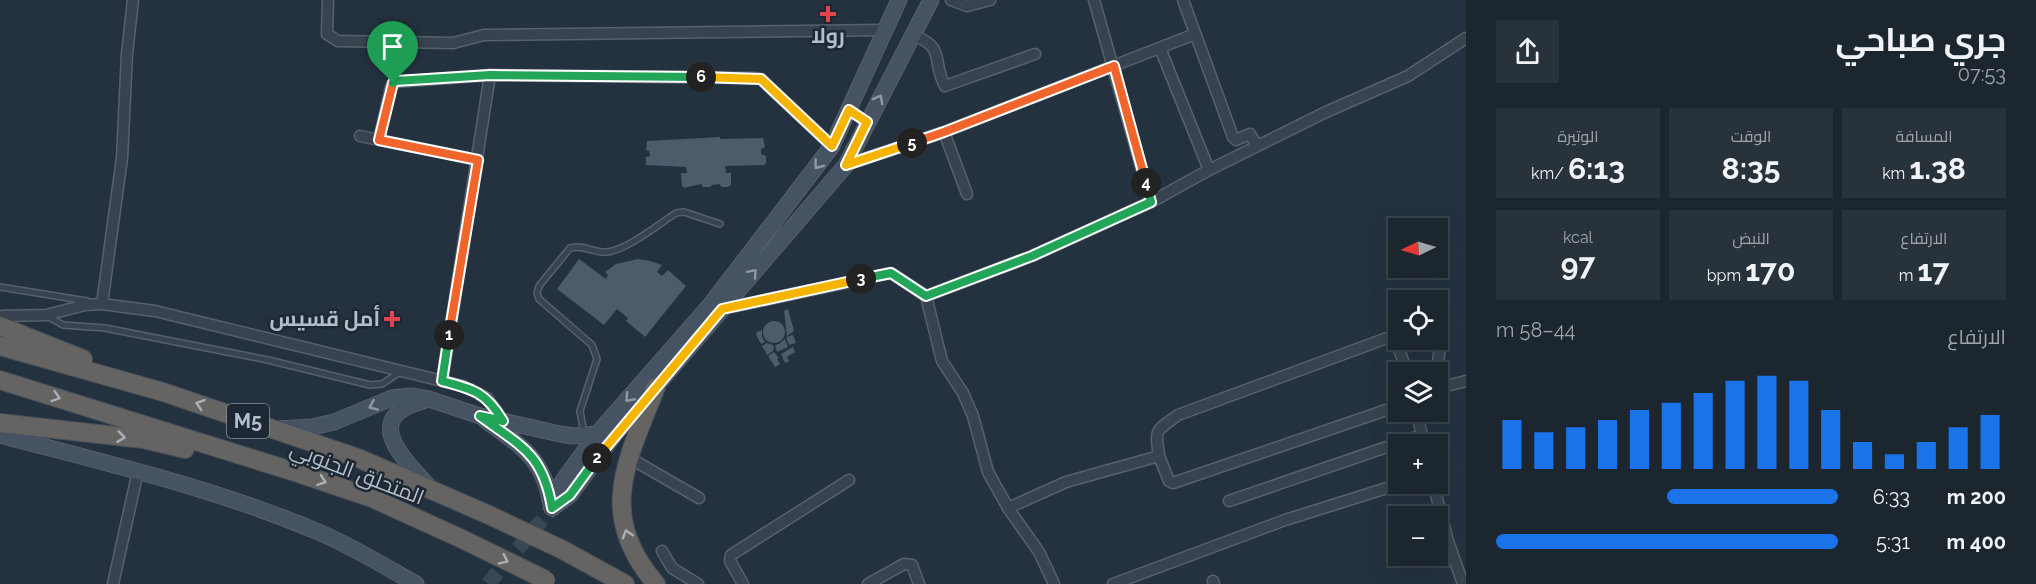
<!DOCTYPE html>
<html lang="ar">
<head>
<meta charset="utf-8">
<style>
	body { margin:0; font-family:Raleway,Cairo,sans-serif; background:#28323b; color:#f1f3f6; direction:rtl; height:100vh; display:flex; flex-direction:column; font-size:22px; white-space:nowrap }
	* { box-sizing:border-box; margin:0 }
	p { font-size:20px; color:#a0a5aa }
	.icon { flex:none; width:33px; height:33px; fill:none; stroke:currentColor; stroke-width:2; stroke-linecap:round; stroke-linejoin:round }
	.map { position:relative; flex:1; overflow:hidden; direction:ltr }
	.panel { display:flex; flex-direction:column; background:#1b262f; width:570px }
	.panel>* { flex:none }
	.needle { width:39px; rotate:265deg }
	.controls { position:absolute; left:1388px; top:218px; display:grid; gap:12px }
	.controls a { display:grid; place-items:center; width:60px; height:60px; border-radius:0px; background:#1b262f; box-shadow:0 6px 24px #0002,0 0 0 2px #39434b; font-size:30px }
	.pin { position:absolute; display:grid; place-items:center; width:51px; height:51px; color:#fff; margin:-62px -26px; border-radius:50% 50% 50% 0; rotate:-45deg; box-shadow:0 0 6px #0007 }
	.pin .icon { rotate:45deg }
	.km { position:absolute; width:30px; height:30px; margin:-15px; border-radius:50%; background:#222; color:#fff; font-size:16px; line-height:30px; text-align:center }
	.round { display:grid; place-items:center; flex:none; width:63px; height:63px; border-radius:0px; background:#28323b }
	.headline { display:flex; align-items:center; justify-content:space-between; height:102px; padding:0 30px }
	h1 { font-size:33px; font-weight:700; line-height:45px }
	.figures { display:grid; grid-template-columns:repeat(3,1fr); gap:9px; height:102px; padding:6px 30px }
	.figures div { display:grid; align-content:center; border-radius:0px; background:#28323b; text-align:center }
	.figures b { font-size:30px; font-weight:700 }
	.figures small { font-size:16px; font-weight:400 }
	.figures p { font-size:16px }
	.chart { height:168px; padding:12px 30px }
	.chart p { display:flex; justify-content:space-between }
	.chart svg { width:100%; height:108px; margin-top:6px; stroke:#1a73e8; stroke-width:6 }
	ul { padding:0 30px; list-style:none; font-size:20px }
	li { display:grid; grid-template-columns:96px 72px 1fr; align-items:center; height:45px }
	li i { height:15px; border-radius:8px; background:#1a73e8 }
	main { display:flex; flex:1; min-height:0 }
	.map>svg:first-child { display:block }
</style>
</head>
<body>
<main>
<section class="panel">
<div class="headline"><div><h1>جري صباحي</h1><p>07:53</p></div><a class="round"><svg class="icon" aria-label="share" viewBox="0 0 24 24"><path d="M12 15V3M7 8l5-5 5 5M5 13v7h14v-7"/></svg></a></div>
<div class="figures">
<div><p>المسافة</p><b>1.38<small> km</small></b></div>
<div><p>الوقت</p><b>8:35</b></div>
<div><p>الوتيرة</p><b>6:13<small> /km</small></b></div>
</div>
<div class="figures">
<div><p>الارتفاع</p><b>17<small> m</small></b></div>
<div><p>النبض</p><b>170<small> bpm</small></b></div>
<div><p>kcal</p><b>97</b></div>
</div>
<div class="chart"><p><span>الارتفاع</span>44–58 m</p>
<svg viewBox="0 0 160 44" preserveAspectRatio="none"><path d="M5 44V24M15 44V29M25 44V27M35 44V24M45 44V20M55 44V17M65 44V13M75 44V8M85 44V6M95 44V8M105 44V20M115 44V33M125 44V38M135 44V33M145 44V27M155 44V22"/></svg>
</div>
<ul>
<li><b>200 m</b>6:33<i style="width:50%"></i></li>
<li><b>400 m</b>5:31<i style="width:100%"></i></li>
</ul>
</section>
<div class="map">
<svg width="1466" height="584" viewBox="0 0 1466 584">
	<rect width="100%" height="100%" fill="#24323f"/>
	<g fill="#4d5b6a">
		<path d="M720 137V139L763 138 765 147 761 149V154L766 156V163L764 165 725 166 726 173H731V185L728 187H722L719 184 712 185 710 187H703L701 184 684 188 682 186 681 173H687L686 167 646 165V157L650 156 649 151 646 150 647 141Z"/>
		<path d="M579 259 606 279 608 275 605 272 616 264 638 259 650 261 662 265 657 272 662 276 668 270 686 286 645 337 626 321 628 318 617 309 604 325 557 289Z"/>
		<path d="M788 309 794 331 787 336 784 311Z"/>
		<circle cx="774" cy="332" r="11"/>
		<path d="M762 330V337L765 342 761 344 756 335 757 332Z"/>
		<path d="M793 335 796 343 789 345 786 337Z"/>
		<path d="M785 339 788 347 777 352 775 345 779 344Z"/>
		<path d="M767 343 773 345 774 348 773 351 767 355 762 346Z"/>
		<path d="M793 347 795 352 787 357 789 361 785 363 781 354Z"/>
		<path d="M774 352 779 358 777 359 780 364 775 367 768 356Z"/>
	</g>
	<g fill="none" stroke-linecap="round" stroke-linejoin="round">
		<path stroke="#3a4754" stroke-width="15" stroke-dasharray="15 8" stroke-linecap="butt" d="M488 584 552 508"/>
		<g stroke="#56616c" stroke-width="8">
			<g id="service">
				<path d="M0 287 87 301"/>
				<path d="M47 316 63 325 105 328 268 360 370 385 382 384 400 372"/>
				<path d="M584 434 580 411 597 359 592 345 539 299 537 293 539 286 570 248C583 244 594 253 606 252 626 251 659 224 676 213L684 212 720 224"/>
			</g>
		</g>
		<g stroke="#56616c" stroke-width="13">
			<g id="minor">
				<path d="M328 0 327 34 338 41 453 43 484 35 885 30"/>
				<path d="M951 0 967 6 990 0"/>
				<path d="M1094 0 1151 202"/>
				<path d="M1183 0 1233 137 1236 140 1250 134 1257 146"/>
				<path d="M913 35C947 48 931 61 945 86L1035 54"/>
				<path d="M1160 48 1209 170"/>
				<path d="M944 132 967 194"/>
				<path d="M360 136 478 160"/>
				<path d="M379 140 391 87 394 82 490 75"/>
				<path d="M846 165 944 132 1195 34"/>
				<path d="M926 296 942 361 963 393 973 416 988 472 1008 508 1039 552 1054 584"/>
				<path d="M102 304 122 158 127 54 133 0"/>
				<path d="M722 309 891 273 926 296 1032 256 1151 202 1209 170 1326 112 1408 76 1466 38"/>
				<path d="M2 316 46 315 85 305 102 304 155 311 463 386 487 398 503 421"/>
				<path d="M1437 372C1438 354 1444 338 1437 320"/>
				<path d="M442 381 490 75 756 78 761 79 832 146"/>
				<path d="M1437 411C1446 384 1435 389 1466 381"/>
				<path d="M1417 414 1424 444"/>
				<path d="M1159 456C1155 428 1155 432 1178 415L1387 338 1393 339 1399 349 1407 372"/>
				<path d="M628 457 699 498"/>
				<path d="M1433 483 1448 541 1463 584"/>
				<path d="M1229 501 1422 435"/>
				<path d="M1008 508 1066 482 1159 456 1169 481 1173 483 1398 406"/>
				<path d="M662 551 672 568 698 584"/>
				<path d="M1213 581 1214 584"/>
				<path d="M113 584 138 471"/>
				<path d="M743 584 730 561 731 555 849 480"/>
				<path d="M868 584 904 564 912 565 919 584"/>
				<path d="M1113 584 1285 520 1403 483"/>
			</g>
		</g>
		<g stroke="#56616c" stroke-width="17">
			<g id="secondary">
				<path d="M423 401C359 418 405 460 430 488"/>
				<path d="M484 419C521 447 543 456 551 505"/>
				<path d="M278 429 312 427 334 422 392 398 411 396 429 399 480 416 560 434 573 436 597 434"/>
				<path d="M0 435C109 464 219 489 323 534 355 548 386 567 416 584"/>
				<path d="M552 508 570 495 614 435 846 165 931 0"/>
				<path d="M552 508 560 485 597 434 711 304 832 146 899 0"/>
			</g>
		</g>
		<g stroke="#434e59" stroke-width="20">
			<g id="trunk">
				<path d="M0 326 83 359"/>
				<path d="M0 346 163 392 358 458 489 515"/>
				<path d="M0 380 298 473 372 498 462 539"/>
				<path d="M656 387C627 461 596 514 656 584"/>
				<path d="M0 423 143 439 185 449"/>
				<path d="M561 549 625 584"/>
			</g>
		</g>
		<use href="#service" stroke="#38434f" stroke-width="5"/>
		<use href="#minor" stroke="#38434f" stroke-width="10"/>
		<use href="#secondary" stroke="#465362" stroke-width="15"/>
		<use href="#trunk" stroke="#666462" stroke-width="18"/>
		<g stroke="#434e59" stroke-width="20" stroke-linecap="butt">
			<g id="trunk-bridge">
				<path d="M489 515 561 549"/>
				<path d="M462 539 546 580"/>
			</g>
		</g>
		<use href="#trunk-bridge" stroke="#666462" stroke-width="18"/>
	</g>
	<defs><path id="oneway-chevron" d="M-2-3.5L2.5 0L-2 3.5" fill="none" stroke-width="1.6" stroke-linecap="round" stroke-linejoin="round" transform="scale(1.5)"/></defs>
	<g stroke="#8e99a5">
		<use href="#oneway-chevron" transform="translate(879 99) rotate(-62)"/>
		<use href="#oneway-chevron" transform="translate(818 165) rotate(127)"/>
		<use href="#oneway-chevron" transform="translate(753 273) rotate(-49)"/>
		<use href="#oneway-chevron" transform="translate(629 398) rotate(132)"/>
		<use href="#oneway-chevron" transform="translate(373 406) rotate(157)"/>
	</g>
	<g stroke="#a8b0ba">
		<use href="#oneway-chevron" transform="translate(56 397) rotate(17)"/>
		<use href="#oneway-chevron" transform="translate(200 404) rotate(-161)"/>
		<use href="#oneway-chevron" transform="translate(121 437) rotate(7)"/>
		<use href="#oneway-chevron" transform="translate(322 481) rotate(19)"/>
		<use href="#oneway-chevron" transform="translate(627 534) rotate(-107)"/>
		<use href="#oneway-chevron" transform="translate(504 560) rotate(26)"/>
	</g>
	<g fill="none" stroke-linecap="round" stroke-linejoin="round">
		<g stroke="#fff" stroke-width="12">
			<path id="split-1" d="M393 83 379 140 478 160 449 335"/>
		</g>
		<g stroke="#fff" stroke-width="12">
			<path id="split-2" d="M449 335 442 381C473 389 486 392 503 421L480 416C522 447 543 454 552 508L570 495 597 458"/>
		</g>
		<g stroke="#fff" stroke-width="12">
			<path id="split-3" d="M597 458 722 309 861 279"/>
		</g>
		<g stroke="#fff" stroke-width="12">
			<path id="split-4" d="M861 279 891 273 926 296 1032 256 1151 202 1146 183"/>
		</g>
		<g stroke="#fff" stroke-width="12">
			<path id="split-5" d="M912 143 944 132 1114 66 1146 183"/>
		</g>
		<g stroke="#fff" stroke-width="12">
			<path id="split-6" d="M701 77 761 79 832 146 849 110 867 122 846 165 912 143"/>
		</g>
		<g stroke="#fff" stroke-width="12">
			<path id="split-7" d="M393 83 396 81 490 75 701 77"/>
		</g>
		<use href="#split-1" stroke="#f0652b" stroke-width="8"/>
		<use href="#split-2" stroke="#22a559" stroke-width="8"/>
		<use href="#split-3" stroke="#f5b400" stroke-width="8"/>
		<use href="#split-4" stroke="#22a559" stroke-width="8"/>
		<use href="#split-5" stroke="#f0652b" stroke-width="8"/>
		<use href="#split-6" stroke="#f5b400" stroke-width="8"/>
		<use href="#split-7" stroke="#22a559" stroke-width="8"/>
	</g>
	<g fill="#e0444e" stroke="#1d2834" stroke-width="2">
		<path d="M825 5h6v6h6v6h-6v6h-6v-6h-6v-6h6z"/>
		<path d="M389 310h6v6h6v6h-6v6h-6v-6h-6v-6h6z"/>
	</g>
	<g text-anchor="middle" stroke-width="5" stroke-linejoin="round" paint-order="stroke">
		<rect fill="#1d2834" stroke="#87919c" stroke-width="1.5" x="227" y="404" width="42" height="34" rx="4.5"/>
		<g font-size="20" font-weight="bold" fill="#b4bec9">
			<text x="248" y="428">M5</text>
		</g>
		<g font-size="21" font-weight="bold" fill="#b4bec9" stroke="#1d2834">
			<text x="828" y="43">رولا</text>
			<text x="380" y="326" text-anchor="end">أمل قسيس</text>
		</g>
		<g font-size="21" fill="#b4bec9" stroke="#1d2834">
			<text transform="translate(357 473) rotate(21)" y="7">المتحلق الجنوبي</text>
		</g>
	</g>
</svg>
<div class="controls">
<a><svg class="needle" viewBox="-14 -14 28 28"><path d="M0-13l5 13h-10z" fill="#e53935"/><path d="M0 13l5-13h-10z" fill="#a0a5aa"/></svg></a>
<a><svg class="icon" aria-label="locate" viewBox="0 0 24 24"><circle cx="12" cy="12" r="6"/><path d="M12 2v4M12 18v4M2 12h4M18 12h4"/></svg></a>
<a><svg class="icon" aria-label="layers" viewBox="0 0 24 24"><path d="M12 4l9 5-9 5-9-5zM3 14l9 5 9-5"/></svg></a>
<a>+</a>
<a>−</a>
</div>
<div class="pin" style="left:393px;top:83px;background:#1e9e55"><svg class="icon" aria-label="arrive" viewBox="0 0 24 24"><path d="M6 21V4h12l-3 4 3 4H6"/></svg></div>
<b class="km" style="left:449px;top:335px">1</b>
<b class="km" style="left:597px;top:458px">2</b>
<b class="km" style="left:861px;top:279px">3</b>
<b class="km" style="left:1146px;top:183px">4</b>
<b class="km" style="left:912px;top:143px">5</b>
<b class="km" style="left:701px;top:77px">6</b>
</div>
</main>
</body>
</html>
